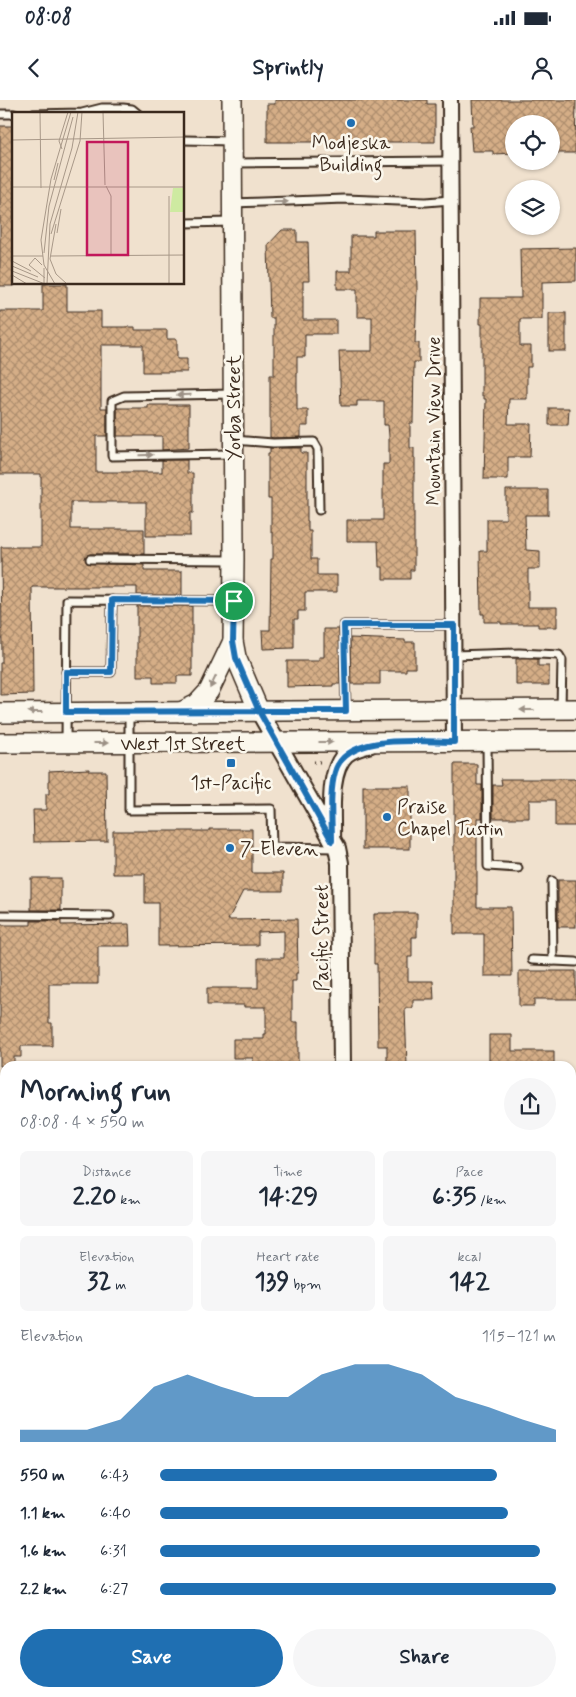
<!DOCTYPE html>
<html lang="en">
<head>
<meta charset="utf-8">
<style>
	body { margin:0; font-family:Mynerve,sans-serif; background:#f6f6f7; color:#1f2937; height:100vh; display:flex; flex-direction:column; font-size:19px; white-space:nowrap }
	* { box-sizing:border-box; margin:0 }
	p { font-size:16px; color:#747a83 }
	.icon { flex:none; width:28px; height:28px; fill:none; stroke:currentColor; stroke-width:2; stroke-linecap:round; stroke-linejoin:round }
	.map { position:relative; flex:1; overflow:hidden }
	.sheet { position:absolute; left:0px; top:961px; width:576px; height:636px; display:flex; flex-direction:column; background:#fff; border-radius:15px 15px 0 0; box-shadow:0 1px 4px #0004 }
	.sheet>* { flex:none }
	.controls { position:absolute; left:505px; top:15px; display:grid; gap:10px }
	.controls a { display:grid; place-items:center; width:55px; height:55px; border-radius:50%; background:#fff; box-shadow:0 1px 4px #0004; font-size:25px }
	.pin { position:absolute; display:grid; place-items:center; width:42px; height:42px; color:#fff; margin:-21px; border:2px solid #fff; border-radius:50%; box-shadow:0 1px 5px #0007 }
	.round { display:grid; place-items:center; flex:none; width:52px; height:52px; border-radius:26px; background:#f6f6f7 }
	.summary { display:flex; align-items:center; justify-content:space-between; height:85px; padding:0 20px }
	h1 { font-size:28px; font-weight:700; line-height:38px }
	.stats { display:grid; grid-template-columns:repeat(3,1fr); gap:8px; height:85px; padding:5px 20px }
	.stats div { display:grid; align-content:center; border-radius:8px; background:#f6f6f7; text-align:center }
	.stats b { font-size:25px; font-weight:700 }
	.stats small { font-size:14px; font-weight:400 }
	.stats p { font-size:14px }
	.chart { height:140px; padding:10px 20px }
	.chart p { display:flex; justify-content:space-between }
	.chart svg { width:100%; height:90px; margin-top:5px; fill:#1f6fb2; opacity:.7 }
	.primary-button { display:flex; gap:10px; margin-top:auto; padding:10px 20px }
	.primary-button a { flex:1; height:58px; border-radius:30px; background:#1f6fb2; color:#fff; font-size:20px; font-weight:700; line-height:58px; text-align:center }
	.primary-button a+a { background:#f6f6f7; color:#1f2937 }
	ul { padding:0 20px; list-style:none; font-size:16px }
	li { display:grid; grid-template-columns:80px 60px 1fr; align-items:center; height:38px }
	li i { height:12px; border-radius:6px; background:#1f6fb2 }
	.status { display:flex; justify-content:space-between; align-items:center; height:35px; padding:0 25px; background:#fff; direction:ltr }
	.status svg { height:14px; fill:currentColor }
	header { display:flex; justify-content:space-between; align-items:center; height:65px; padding:0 20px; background:#fff; font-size:22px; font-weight:700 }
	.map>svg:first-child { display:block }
</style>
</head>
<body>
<div class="status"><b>08:08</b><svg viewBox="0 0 49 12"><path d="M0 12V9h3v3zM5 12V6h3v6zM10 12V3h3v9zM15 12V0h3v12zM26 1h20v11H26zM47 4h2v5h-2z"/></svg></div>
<header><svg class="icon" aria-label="back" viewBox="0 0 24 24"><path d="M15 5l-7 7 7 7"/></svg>Sprintly<svg class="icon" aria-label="person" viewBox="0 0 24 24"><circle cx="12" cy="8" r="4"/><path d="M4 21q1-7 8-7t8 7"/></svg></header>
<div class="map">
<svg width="576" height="1597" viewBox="0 0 576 1597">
	<defs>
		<pattern id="building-cross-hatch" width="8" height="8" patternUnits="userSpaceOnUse" patternTransform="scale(1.25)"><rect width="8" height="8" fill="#d5ae87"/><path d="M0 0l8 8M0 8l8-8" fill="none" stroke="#ae8e6e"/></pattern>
	</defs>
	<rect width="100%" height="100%" fill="#f0e1ce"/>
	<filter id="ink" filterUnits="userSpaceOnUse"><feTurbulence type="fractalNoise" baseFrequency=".02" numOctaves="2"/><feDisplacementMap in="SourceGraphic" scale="10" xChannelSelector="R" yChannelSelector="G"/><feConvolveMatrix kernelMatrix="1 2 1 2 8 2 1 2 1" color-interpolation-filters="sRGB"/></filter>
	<g filter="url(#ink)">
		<g fill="url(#building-cross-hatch)" stroke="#3b2a1e">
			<path d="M275 0H427V4H435V42H267V4H275Z"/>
			<path d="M472 0H576L575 53H551V24H514V53L493 54V51H472L470 26H473Z"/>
			<rect x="0" y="26" width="14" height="160"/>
			<path d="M282 130H297V142H308L309 181H303V220H336V234H305V257H297V310H308V326H301V337L273 338 270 337V275H274V218H270L268 145Z"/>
			<path d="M374 131H416L417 190 415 243H419V262H414L413 323H410V348H414V358H415V373H414V470H410V479H383V467H379L378 441H347V420H383V364H389V336L388 325H384V301H357V306H341L339 251H372V217H357V189H337V171H351V136H374Z"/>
			<path d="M576 148V181L542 182V219H520V246H531V267H527V299H509L508 324H531L530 357H508V379H484L486 299H484V296H482V224H480V198H521L520 149Z"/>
			<path d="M43 184H67V211H101V227H135V230H167V239H177V259H187V272H143V245H101V308H107V336H96V372H162V360H187V373H193V413H190V436H146V402H71V429H144V454H90L85 458 87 463 144 465V471H182V495H137V487H32L33 594 0 595V563H2L1 447H41V374H0V211H43Z"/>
			<rect x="549" y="213" width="17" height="38"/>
			<path d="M148 305H189V348L162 350V336H117V308H148Z"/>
			<path d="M549 308H569L568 325H549Z"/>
			<path d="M270 348H301V353H307V421H308V431H311V459H317V475H337V492H305V511H298V519H294V548L263 549 262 530H270L271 459H273V433H271V399H268V353H270Z"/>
			<path d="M506 390H548V415H525L526 450 540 451V469H528V507H557V527H538V524H501V522H484V514H481L480 451H487V419H506Z"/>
			<path d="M137 506H192V576H177V583H153V576H137Z"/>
			<path d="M324 529H339L340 584H333V586L287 587V561H319V557H324Z"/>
			<path d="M350 538 405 540V542H415V568H406V571H380V584H351Z"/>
			<path d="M516 559H538V566H549V585H516Z"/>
			<path d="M454 664H477V685H482V718H477V807H511L512 876H484V834H454Z"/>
			<path d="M89 669V671H106L107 741 34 742 33 710H46V694H49V671Z"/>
			<path d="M501 679H574L576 681V726H555V700H529V718H493V685H502Z"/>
			<rect x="363" y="686" width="47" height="63"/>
			<path d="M209 729H252V773H283V791H243L228 820 297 819 298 873H296V881H292V922H298V966H253V958H233V939H264V934H266V907H244V905H207V888H258V858H284V831L258 832V845L158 846V803H145V774H113V731H209Z"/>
			<rect x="31" y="778" width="30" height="32"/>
			<rect x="558" y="780" width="18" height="47"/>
			<path d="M378 813H417V837H412V857H408V881H433L434 900H413V908H405L407 966H387V946H378L377 864H374V814H378Z"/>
			<path d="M31 821H61V825L129 824 130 846H98V884H49V923H52V946H21V957H14V966H0V825H31Z"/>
			<path d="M519 871H576V899H534V906H519Z"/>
			<path d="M489 935H512V951H554V966H489Z"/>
		</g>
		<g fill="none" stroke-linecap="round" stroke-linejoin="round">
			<g stroke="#3b2a1e" stroke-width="11">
				<g id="service">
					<path d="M0 14H14"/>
					<path d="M33 14 82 13 102 8H123L132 9 138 14"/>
					<path d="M184 40 231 41"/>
					<path d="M233 63 450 61"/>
					<path d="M232 103 345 99 426 102 451 100"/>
					<path d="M184 123 232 122"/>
					<path d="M234 340 273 343 314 342 318 349 319 410"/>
					<path d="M232 354 112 356V301L124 296 233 294"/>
					<path d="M90 459 232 460"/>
					<path d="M454 555 519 553 559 555 562 560 561 608"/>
					<path d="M66 572H111L112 500"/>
					<path d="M346 610 344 525H454"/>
					<path d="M129 613V710L271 709 272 747 336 748"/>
					<path d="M66 642 67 500 234 501"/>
					<path d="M487 642 488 766 518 768"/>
					<path d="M552 781 553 861"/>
					<path d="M0 815 110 816"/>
					<path d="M532 860 576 862"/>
				</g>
			</g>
			<g stroke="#3b2a1e" stroke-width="18">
				<g id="minor">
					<path d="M450 0 454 641"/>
					<path d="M571 1049H576"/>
					<path d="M0 1319H5"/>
					<path d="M571 1319H576"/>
					<path d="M469 1592V1597"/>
				</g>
			</g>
			<g stroke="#3b2a1e" stroke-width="20">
				<g id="tertiary">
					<path d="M259 611 337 748 340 763 342 966"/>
					<path d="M332 739C333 715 327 672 346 654 352 649 363 646 371 644"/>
					<path d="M571 1591H576"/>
					<path d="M0 1593 72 1592"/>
				</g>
			</g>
			<g stroke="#3b2a1e" stroke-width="22">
				<g id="secondary">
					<path d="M232 0 234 460 233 541 236 557 259 611"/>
					<path d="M181 612 197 604 209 591 233 541"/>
					<path d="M0 613 576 609"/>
					<path d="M0 643 576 641"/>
				</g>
			</g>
			<path stroke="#3b2a1e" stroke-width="3" stroke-dasharray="1 4" stroke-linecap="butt" d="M314 662H324"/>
			<use href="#service" stroke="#fbf7ec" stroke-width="7"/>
			<use href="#minor" stroke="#fbf7ec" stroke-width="14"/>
			<use href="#tertiary" stroke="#fbf7ec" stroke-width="16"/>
			<use href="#secondary" stroke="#fbf7ec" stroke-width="19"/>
		</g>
		<defs><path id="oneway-solid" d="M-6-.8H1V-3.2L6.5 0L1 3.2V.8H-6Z" transform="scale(1.25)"/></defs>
		<g fill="#9b9085">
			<use href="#oneway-solid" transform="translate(281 102) rotate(-2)"/>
			<use href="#oneway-solid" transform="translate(184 295) rotate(179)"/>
			<use href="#oneway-solid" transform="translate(146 355) rotate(-1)"/>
			<use href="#oneway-solid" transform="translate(213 582) rotate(116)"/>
			<use href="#oneway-solid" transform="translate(527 610) rotate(180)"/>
			<use href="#oneway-solid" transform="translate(35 612) rotate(180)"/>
			<use href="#oneway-solid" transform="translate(326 642)"/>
			<use href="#oneway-solid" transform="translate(101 643)"/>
		</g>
	</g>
	<g fill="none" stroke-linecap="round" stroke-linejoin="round" filter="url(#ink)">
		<g stroke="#fff" stroke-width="10">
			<path id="route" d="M234 501 112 500 111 572H66V612L259 611 332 741C332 719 329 693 335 672 346 632 422 642 454 642V525H344L346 611H259L236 558 233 541 234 501"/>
		</g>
		<use href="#route" stroke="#1f6fb2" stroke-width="6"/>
	</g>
	<g fill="#1f6fb2" stroke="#fbf7ec" stroke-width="2">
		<circle cx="351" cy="23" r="5"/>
		<rect x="226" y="658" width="10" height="10" rx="2.5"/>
		<circle cx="387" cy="717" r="5"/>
		<circle cx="230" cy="748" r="5"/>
	</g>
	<g text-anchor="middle" stroke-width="5" stroke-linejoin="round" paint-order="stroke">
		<g font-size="19" fill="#3b2a1e" stroke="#fbf7ec">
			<text x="351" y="49">Modjeska<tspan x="351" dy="22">Building</tspan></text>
			<text x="231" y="689">1st-Pacific</text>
			<text x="397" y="713" text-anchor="start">Praise<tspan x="397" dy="22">Chapel Tustin</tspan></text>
			<text x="240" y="755" text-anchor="start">7-Eleven</text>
		</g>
		<g font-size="19" fill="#3b2a1e" stroke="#fbf7ec">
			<text transform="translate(233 308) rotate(-90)" y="7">Yorba Street</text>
			<text transform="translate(433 321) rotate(-90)" y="7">Mountain View Drive</text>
			<text x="183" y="650">West 1st Street</text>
			<text transform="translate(321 838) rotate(-90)" y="7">Pacific Street</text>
		</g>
	</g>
	<g transform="translate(12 12)">
		<rect width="172" height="172" fill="#f0e1ce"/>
		<path d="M161 76H172V100H158Z" fill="#ceeaa1"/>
		<path fill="none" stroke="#a89888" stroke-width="1" d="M28 0 29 76M91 0 93 73M0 28 173 25M50 37 47 29 56 0M42 68 46 51M94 74 99 84V143M0 75H173M157 84V172M44 112 38 147 44 162 55 172M45 121 49 97M39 122 68 29 70 0M32 141 37 94 61 5M0 144H31M39 144 173 143M0 149 19 159M30 153 23 146 17 153 33 166M0 154 26 165M32 156V172M0 159 33 172M0 163 15 172M35 172 38 112 60 36 66 0M43 172 32 153 29 128 39 67 59 0"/>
		<path fill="#c2185b" fill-opacity="0.15" stroke="#c2185b" stroke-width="2.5" d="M75 30H116V143H75Z"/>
		<rect width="172" height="172" fill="none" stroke="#3b2a1e" stroke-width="2.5"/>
	</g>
</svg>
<div class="controls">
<a><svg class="icon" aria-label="locate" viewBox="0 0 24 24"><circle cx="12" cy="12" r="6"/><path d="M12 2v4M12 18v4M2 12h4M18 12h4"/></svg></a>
<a><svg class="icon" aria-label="layers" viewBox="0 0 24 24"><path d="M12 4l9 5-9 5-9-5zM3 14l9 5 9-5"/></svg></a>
</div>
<div class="pin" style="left:234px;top:501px;background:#1e9e55"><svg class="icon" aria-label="arrive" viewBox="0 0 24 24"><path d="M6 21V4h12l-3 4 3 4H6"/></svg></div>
<section class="sheet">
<div class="summary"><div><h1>Morning run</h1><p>08:08 · 4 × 550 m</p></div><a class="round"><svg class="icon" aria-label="share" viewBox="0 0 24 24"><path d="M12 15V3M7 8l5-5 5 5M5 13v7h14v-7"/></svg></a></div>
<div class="stats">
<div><p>Distance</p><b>2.20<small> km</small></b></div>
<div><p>Time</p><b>14:29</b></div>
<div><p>Pace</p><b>6:35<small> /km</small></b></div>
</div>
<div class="stats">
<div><p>Elevation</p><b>32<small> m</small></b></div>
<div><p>Heart rate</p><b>139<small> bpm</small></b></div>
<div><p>kcal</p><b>142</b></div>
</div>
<div class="chart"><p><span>Elevation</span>115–121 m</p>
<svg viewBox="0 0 160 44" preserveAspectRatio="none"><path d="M0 44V38L10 38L20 38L30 33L40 17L50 11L60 17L70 22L80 22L90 11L100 6L110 6L120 11L130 22L140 27L150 33L160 38V44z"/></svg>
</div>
<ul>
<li><b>550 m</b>6:43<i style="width:85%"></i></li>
<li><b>1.1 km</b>6:40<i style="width:88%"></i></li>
<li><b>1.6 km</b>6:31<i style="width:96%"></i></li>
<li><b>2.2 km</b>6:27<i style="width:100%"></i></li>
</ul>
<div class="primary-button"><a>Save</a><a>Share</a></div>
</section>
</div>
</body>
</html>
